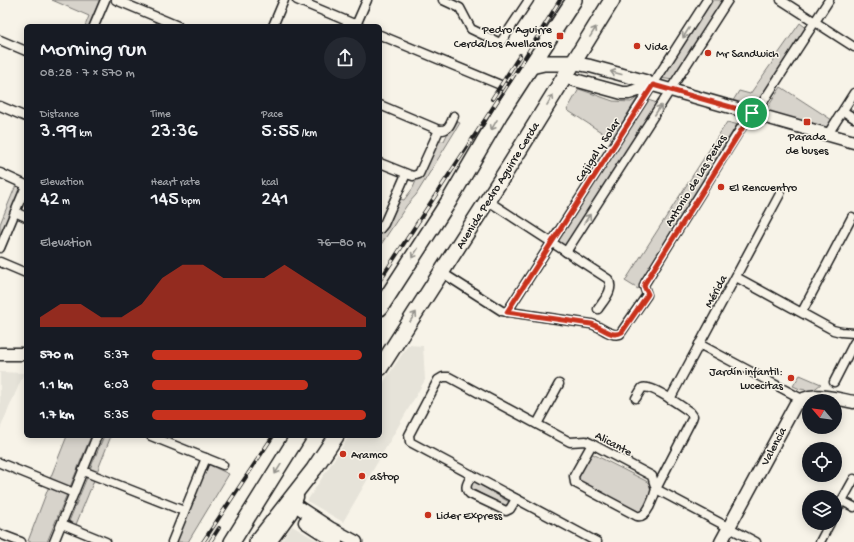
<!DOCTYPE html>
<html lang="en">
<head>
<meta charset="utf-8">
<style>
	body { margin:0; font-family:"Gochi Hand",sans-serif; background:#242831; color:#f1f3f6; height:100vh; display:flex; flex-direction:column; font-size:15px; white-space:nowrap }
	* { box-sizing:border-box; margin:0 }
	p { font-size:13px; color:#9ea1a6 }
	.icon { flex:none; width:22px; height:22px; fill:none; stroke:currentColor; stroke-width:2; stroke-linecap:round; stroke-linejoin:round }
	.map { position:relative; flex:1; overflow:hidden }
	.panel { position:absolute; left:24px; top:24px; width:358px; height:414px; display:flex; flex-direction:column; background:#171b24; border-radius:6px; box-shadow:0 2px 10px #0003 }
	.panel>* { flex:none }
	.needle { width:26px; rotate:299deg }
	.fabs { position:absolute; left:802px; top:394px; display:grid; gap:8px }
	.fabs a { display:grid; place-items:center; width:40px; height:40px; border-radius:50%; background:#171b24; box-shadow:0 2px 10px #0003; font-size:20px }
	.pin { position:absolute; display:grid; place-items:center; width:34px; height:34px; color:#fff; margin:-17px; border:2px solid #fff; border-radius:50%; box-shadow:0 1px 4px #0007 }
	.round { display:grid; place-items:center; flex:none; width:42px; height:42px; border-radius:21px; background:#242831 }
	.overview { display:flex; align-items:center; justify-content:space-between; height:68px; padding:0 16px }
	h1 { font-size:22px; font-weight:600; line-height:30px }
	.stats { display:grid; grid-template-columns:repeat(3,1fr); gap:6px; height:68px; padding:4px 16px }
	.stats div { display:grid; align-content:center }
	.stats b { font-size:20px; font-weight:600 }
	.stats small { font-size:11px; font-weight:400 }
	.stats p { font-size:11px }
	.chart { height:112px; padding:8px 16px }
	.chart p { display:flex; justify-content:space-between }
	.chart svg { width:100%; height:72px; margin-top:4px; fill:#c8321e; opacity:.7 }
	ul { padding:0 16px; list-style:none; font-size:13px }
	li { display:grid; grid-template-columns:64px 48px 1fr; align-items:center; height:30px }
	li i { height:10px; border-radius:5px; background:#c8321e }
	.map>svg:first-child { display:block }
</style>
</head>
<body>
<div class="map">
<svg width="854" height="542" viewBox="0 0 854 542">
	<rect width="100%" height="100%" fill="#f7f3e8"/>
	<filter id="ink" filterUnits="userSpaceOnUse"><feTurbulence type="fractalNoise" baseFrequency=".025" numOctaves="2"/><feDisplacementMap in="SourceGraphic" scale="8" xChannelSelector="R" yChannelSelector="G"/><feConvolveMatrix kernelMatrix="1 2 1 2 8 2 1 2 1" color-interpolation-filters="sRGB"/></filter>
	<g filter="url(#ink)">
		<g fill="#e6e3d9">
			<path d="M408 345 423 346 425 380 343 522 307 501 349 436H380V388Z"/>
			<path d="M0 372 24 373 0 429Z"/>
			<path d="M292 526 320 542H281Z"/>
		</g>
		<g fill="#d7d3cb" stroke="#7a7874">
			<path d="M52 0H102L90 26H85L89 16Z"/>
			<path d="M711 0H724L673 80 660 78Z"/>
			<path d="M800 23 813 33 761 114 731 104 739 91 750 94Z"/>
			<path d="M781 87 832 120 825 131 764 113Z"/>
			<path d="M579 89 613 101 631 102 638 97 612 139 567 110Z"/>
			<path d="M648 100 657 103 565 248 556 242Z"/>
			<path d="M454 120 460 123 416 195 407 205 380 246V228L396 198 404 200 413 188 432 142 444 141Z"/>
			<path d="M727 122 739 125 638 289 625 281Z"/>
			<path d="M16 185 21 188 1 236 0 235V224Z"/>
			<path d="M800 375 821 384 812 391 800 389 793 386Z"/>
			<path d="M67 436H91L70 487 50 479Z"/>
			<path d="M104 436H111L97 472 90 469Z"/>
			<path d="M591 453 646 481 651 485 653 492 643 513 641 514 580 483 577 477Z"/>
			<path d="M207 464 229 474 188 542H175Z"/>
			<path d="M88 475 95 478 75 527 68 524Z"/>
			<path d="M472 480 509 502 504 507 471 488Z"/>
			<path d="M49 486 67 494 47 542H31L28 541Z"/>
		</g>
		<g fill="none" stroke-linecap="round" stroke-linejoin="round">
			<g stroke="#1c1c1c" stroke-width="11">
				<g id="street">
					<path d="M116 0 178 26"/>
					<path d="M297 0 359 26"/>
					<path d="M443 0 460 8 471 29 498 42H501L529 0"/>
					<path d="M781 0 854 47"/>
					<path d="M356 25 367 0"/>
					<path d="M94 26 105 0"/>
					<path d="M273 26 284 0"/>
					<path d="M380 35 515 91"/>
					<path d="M0 40 26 51"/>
					<path d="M380 105 439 130"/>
					<path d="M0 106 26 117"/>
					<path d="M843 111 854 118"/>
					<path d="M828 134 854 93"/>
					<path d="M380 163 410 175 413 176 419 174 439 130C449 131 450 124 454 116"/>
					<path d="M0 173 26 185"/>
					<path d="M488 201 608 279C615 289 604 300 598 309"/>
					<path d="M15 212 26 217"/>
					<path d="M380 229 384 224 406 174"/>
					<path d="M0 248 26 186"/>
					<path d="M566 252 728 0"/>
					<path d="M0 262 26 273"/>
					<path d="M441 272 502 311 591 324C601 326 610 337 620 334L647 295 644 286 645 283 741 128 752 113 761 105 829 0"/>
					<path d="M736 277 833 330 841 332 854 333"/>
					<path d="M507 312 707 0"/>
					<path d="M802 312 852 217"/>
					<path d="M699 344 802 399"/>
					<path d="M834 382 854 343"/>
					<path d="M670 399 780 194"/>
					<path d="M537 424 559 384"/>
					<path d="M151 436 223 465"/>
					<path d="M592 444 574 476 575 483 637 516C647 519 654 497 656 489L692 419 693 416 690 412C681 406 652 384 642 388L636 398"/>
					<path d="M0 463 74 493"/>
					<path d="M83 471 184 511"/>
					<path d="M472 475C468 482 463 488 470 494L506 511 510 509 516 499"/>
					<path d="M842 501 854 507"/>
					<path d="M835 513 854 479"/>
					<path d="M62 524 106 542"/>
					<path d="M0 534 21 542"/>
					<path d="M54 542 97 436"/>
					<path d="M172 542 206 458"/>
					<path d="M597 542 410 442 409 435 438 380 443 377H449L570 442 586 441 590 443 652 476 656 489 756 542"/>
					<path d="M820 542 830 523"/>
				</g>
			</g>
			<g stroke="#1c1c1c" stroke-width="15">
				<g id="secondary">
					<path d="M573 63 590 66 645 81 653 85 854 142"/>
					<path d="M564 77 622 93H629L653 85"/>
					<path d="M0 354H26"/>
					<path d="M295 505 330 528 356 542"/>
					<path d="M305 522 336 542"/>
					<path d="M270 542 291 513 297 497"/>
					<path d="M721 542 795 405C810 389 835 399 854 402"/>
				</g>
			</g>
			<g stroke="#1c1c1c" stroke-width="18">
				<g id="highway">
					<path d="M531 66 544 63H573"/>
					<path d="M380 308 449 201 500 114 574 0"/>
					<path d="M380 368 512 162 612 0"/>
					<path d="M232 542 298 436"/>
					<path d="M257 542 314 469 336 436"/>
				</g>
			</g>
			<use href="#street" stroke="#f7f3e8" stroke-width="8"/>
			<use href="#secondary" stroke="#f7f3e8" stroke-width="12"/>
			<use href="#highway" stroke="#f7f3e8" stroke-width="15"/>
			<g stroke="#1c1c1c" stroke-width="4">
				<g id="rail">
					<path d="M492 99 520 55"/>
					<path d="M380 280 511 80 560 0"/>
					<path d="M203 542 273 436"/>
					<path d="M210 542 219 528"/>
				</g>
			</g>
			<use href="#rail" stroke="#f7f3e8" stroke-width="2.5" stroke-dasharray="8" stroke-linecap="butt"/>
		</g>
		<defs><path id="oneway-shaft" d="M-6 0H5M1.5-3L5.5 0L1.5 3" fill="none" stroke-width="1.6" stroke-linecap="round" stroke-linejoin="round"/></defs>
		<g stroke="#94928c">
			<use href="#oneway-shaft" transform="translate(593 32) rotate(-58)"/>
			<use href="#oneway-shaft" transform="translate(686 33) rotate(122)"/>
			<use href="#oneway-shaft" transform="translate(616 73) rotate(-165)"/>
			<use href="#oneway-shaft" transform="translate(550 100) rotate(-59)"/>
			<use href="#oneway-shaft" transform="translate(658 110) rotate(-57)"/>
			<use href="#oneway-shaft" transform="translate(494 125) rotate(120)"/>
			<use href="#oneway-shaft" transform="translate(587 219) rotate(-57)"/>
			<use href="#oneway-shaft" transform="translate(415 253) rotate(123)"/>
			<use href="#oneway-shaft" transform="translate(413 317) rotate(-57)"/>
			<use href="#oneway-shaft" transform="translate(278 469) rotate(122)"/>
		</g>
	</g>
	<g fill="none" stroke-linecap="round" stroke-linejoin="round" filter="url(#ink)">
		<g stroke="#fff" stroke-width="8">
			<path id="route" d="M653 85 752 113 645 283 644 286 648 294 646 297 622 332C612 339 601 326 591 324L507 312Z"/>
		</g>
		<use href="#route" stroke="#c8321e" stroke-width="5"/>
	</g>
	<g fill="#c8321e" stroke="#f7f3e8" stroke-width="1.5">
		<rect x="556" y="32" width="8" height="8" rx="2"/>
		<circle cx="637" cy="46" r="4"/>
		<circle cx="708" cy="53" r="4"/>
		<rect x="803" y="118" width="8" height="8" rx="2"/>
		<circle cx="721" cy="187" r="4"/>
		<circle cx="791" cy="378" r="4"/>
		<circle cx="343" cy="454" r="4"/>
		<circle cx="362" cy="476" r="4"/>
		<circle cx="428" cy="515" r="4"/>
	</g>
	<g text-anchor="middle" stroke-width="3" stroke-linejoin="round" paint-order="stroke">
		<g font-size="12" fill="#1c1c1c" stroke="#f7f3e8" text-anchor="start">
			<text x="552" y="33" text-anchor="end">Pedro Aguirre<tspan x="552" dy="14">Cerda/Los Avellanos</tspan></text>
			<text x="645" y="50">Vida</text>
			<text x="716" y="57">Mr Sandwich</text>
			<text x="807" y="140" text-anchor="middle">Parada<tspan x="807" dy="14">de buses</tspan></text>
			<text x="729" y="191">El Rencuentro</text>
			<text x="783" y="375" text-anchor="end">Jardín infantil:<tspan x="783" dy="14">Lucecitas</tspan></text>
			<text x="351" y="458">Aramco</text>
			<text x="370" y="480">aStop</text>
			<text x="436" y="519">Lider Express</text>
		</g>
		<g font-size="12" fill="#1c1c1c" stroke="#f7f3e8">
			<text transform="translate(597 150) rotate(-57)" y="4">Cajigal y Solar</text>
			<text transform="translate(695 180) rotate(-58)" y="4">Antonio de Las Peñas</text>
			<text transform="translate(497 185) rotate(-58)" y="4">Avenida Pedro Aguirre Cerda</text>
			<text transform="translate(715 291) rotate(-62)" y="4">Mérida</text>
			<text transform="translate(614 443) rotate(28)" y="4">Alicante</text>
			<text transform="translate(773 446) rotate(-62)" y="4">Valencia</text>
		</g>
	</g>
</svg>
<div class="fabs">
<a><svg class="needle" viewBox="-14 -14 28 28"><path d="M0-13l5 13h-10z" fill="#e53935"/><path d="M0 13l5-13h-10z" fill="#9ea1a6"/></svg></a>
<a><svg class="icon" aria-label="locate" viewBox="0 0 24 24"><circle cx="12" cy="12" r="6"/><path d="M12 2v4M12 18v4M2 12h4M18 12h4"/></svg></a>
<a><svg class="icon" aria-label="layers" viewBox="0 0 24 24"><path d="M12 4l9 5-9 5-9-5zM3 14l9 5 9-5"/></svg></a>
</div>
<div class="pin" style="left:752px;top:113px;background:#1e9e55"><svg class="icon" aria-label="arrive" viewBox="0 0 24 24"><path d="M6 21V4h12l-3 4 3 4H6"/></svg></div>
<section class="panel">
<div class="overview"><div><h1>Morning run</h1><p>08:28 · 7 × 570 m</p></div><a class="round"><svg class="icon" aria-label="share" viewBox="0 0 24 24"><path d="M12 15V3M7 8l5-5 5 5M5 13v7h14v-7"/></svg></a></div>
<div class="stats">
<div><p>Distance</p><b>3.99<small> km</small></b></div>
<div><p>Time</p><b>23:36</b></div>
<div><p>Pace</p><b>5:55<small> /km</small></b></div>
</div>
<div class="stats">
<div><p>Elevation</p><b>42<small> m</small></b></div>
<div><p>Heart rate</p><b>145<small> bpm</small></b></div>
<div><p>kcal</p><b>241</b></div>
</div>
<div class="chart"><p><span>Elevation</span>76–80 m</p>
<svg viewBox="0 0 160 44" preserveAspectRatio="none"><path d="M0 44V38L10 30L20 30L30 38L40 38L50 30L60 14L70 6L80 6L90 14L100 14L110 14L120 6L130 14L140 22L150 30L160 38V44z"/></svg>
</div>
<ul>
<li><b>570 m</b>5:37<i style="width:98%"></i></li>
<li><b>1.1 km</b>6:03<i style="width:73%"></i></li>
<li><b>1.7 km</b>5:35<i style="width:100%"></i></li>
</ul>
</section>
</div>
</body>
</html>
